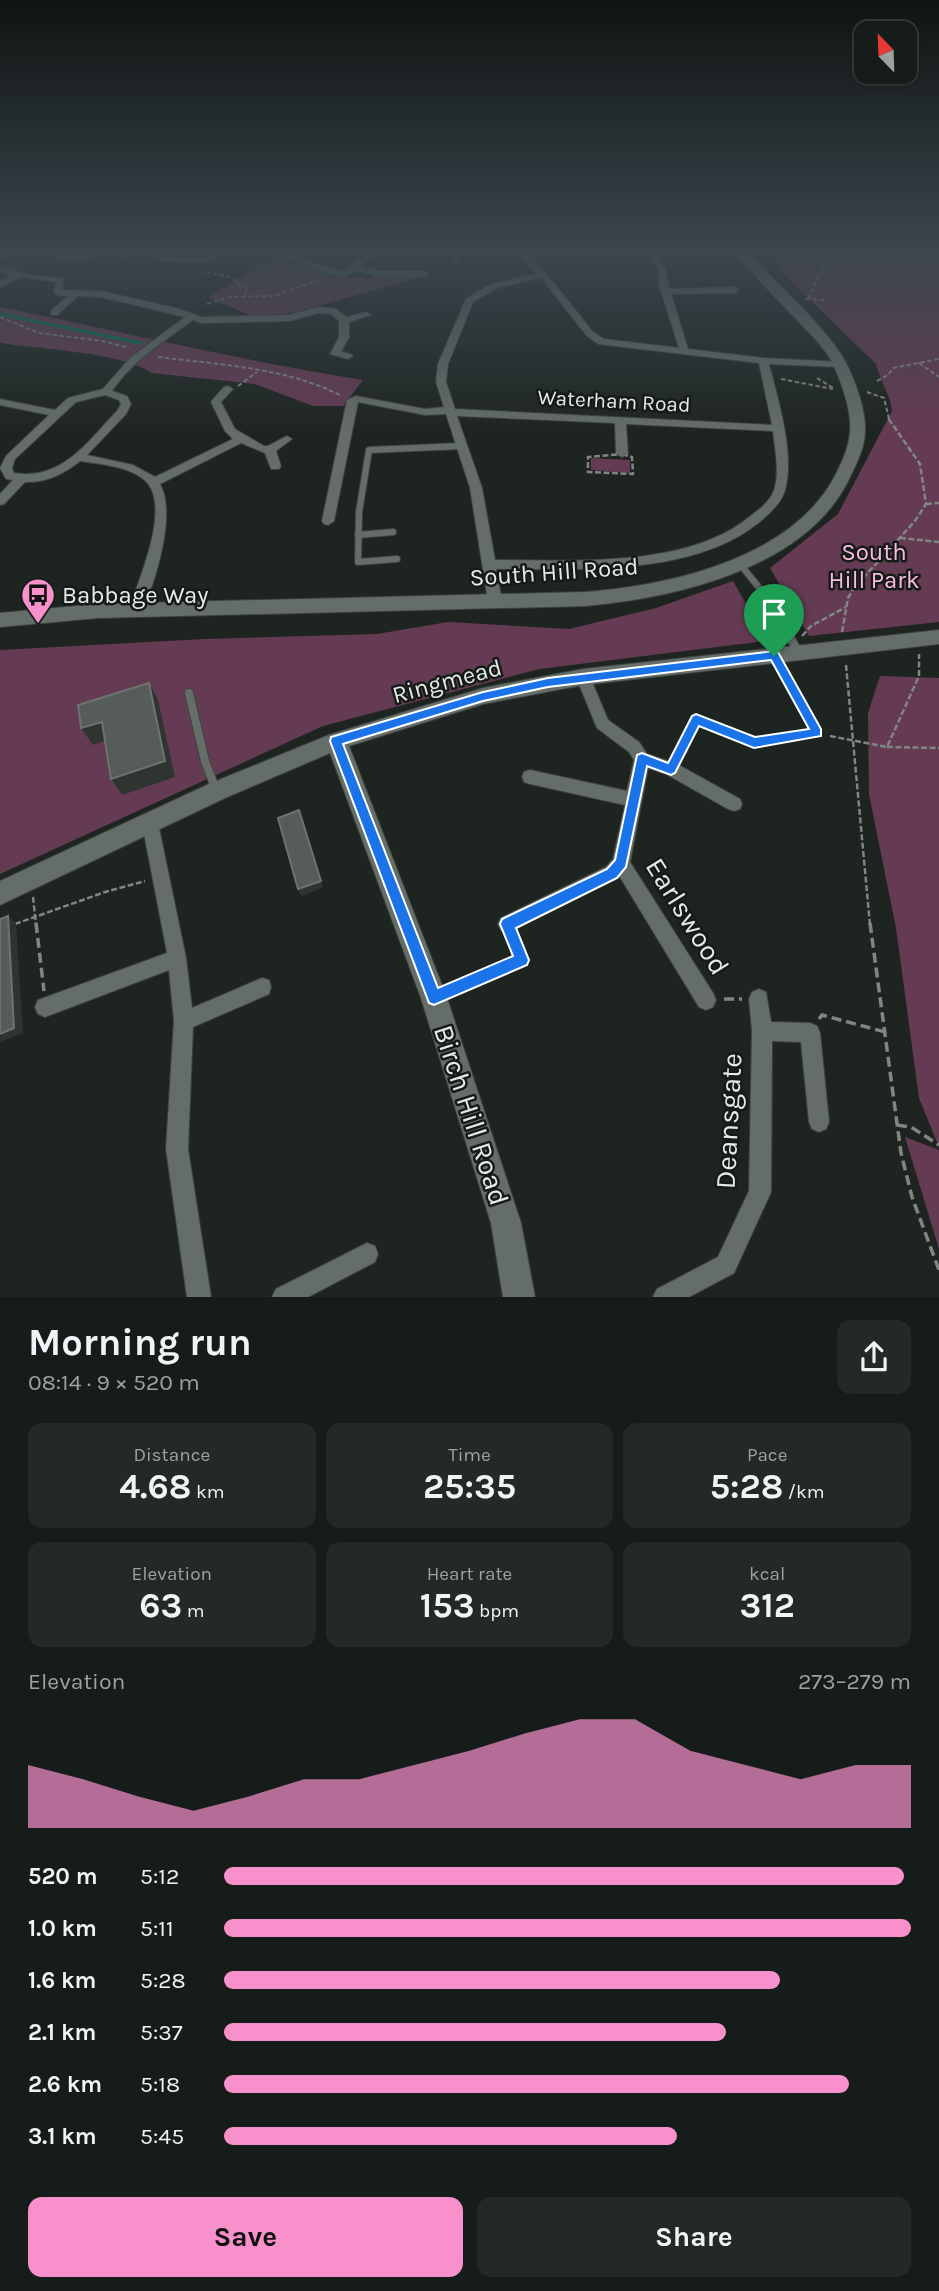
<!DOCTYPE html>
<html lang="en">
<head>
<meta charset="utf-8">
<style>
	body { margin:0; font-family:Karla,sans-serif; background:#232926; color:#f1f3f6; height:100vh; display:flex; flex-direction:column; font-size:26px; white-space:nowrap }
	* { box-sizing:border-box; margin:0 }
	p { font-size:23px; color:#9ea1a2 }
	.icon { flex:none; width:38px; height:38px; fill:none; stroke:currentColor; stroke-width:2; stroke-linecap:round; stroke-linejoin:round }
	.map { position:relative; height:1297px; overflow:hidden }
	.details { display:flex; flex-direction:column; background:#161c19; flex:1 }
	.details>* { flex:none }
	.needle { width:46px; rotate:337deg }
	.fabs { position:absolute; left:854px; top:21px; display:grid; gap:14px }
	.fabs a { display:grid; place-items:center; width:63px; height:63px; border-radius:14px; background:#161c19; box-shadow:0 2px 5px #0004,0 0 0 2px #353a38; font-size:35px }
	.pin { position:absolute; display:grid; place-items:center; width:60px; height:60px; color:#fff; margin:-72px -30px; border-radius:50% 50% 50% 0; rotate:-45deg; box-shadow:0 0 7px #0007 }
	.pin .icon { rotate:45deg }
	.round { display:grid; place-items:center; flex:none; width:74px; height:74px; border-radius:14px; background:#232926 }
	.headline { display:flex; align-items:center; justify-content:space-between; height:119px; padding:0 28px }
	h1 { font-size:38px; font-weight:700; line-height:52px }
	.metrics { display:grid; grid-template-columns:repeat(3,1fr); gap:10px; height:119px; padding:7px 28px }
	.metrics div { display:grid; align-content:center; border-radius:14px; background:#232926; text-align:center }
	.metrics b { font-size:35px; font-weight:700 }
	.metrics small { font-size:19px; font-weight:400 }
	.metrics p { font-size:19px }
	.chart { height:196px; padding:14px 28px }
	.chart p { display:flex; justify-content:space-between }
	.chart svg { width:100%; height:126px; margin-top:7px; fill:#f890cb; opacity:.7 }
	.cta { display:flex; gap:14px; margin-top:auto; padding:14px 28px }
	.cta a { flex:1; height:80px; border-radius:14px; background:#f890cb; color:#111; font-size:28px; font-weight:700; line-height:80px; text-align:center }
	.cta a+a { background:#232926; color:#f1f3f6 }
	ul { padding:0 28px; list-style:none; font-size:23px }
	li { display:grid; grid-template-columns:112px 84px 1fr; align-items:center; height:52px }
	li i { height:18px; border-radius:9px; background:#f890cb }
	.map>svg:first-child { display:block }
</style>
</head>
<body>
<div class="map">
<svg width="939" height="1297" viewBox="0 0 939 1297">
	<rect width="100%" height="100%" fill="#1e2521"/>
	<g fill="#653b53">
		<path d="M759 250H939V622L809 636 770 568 838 514 892 411C892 399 879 378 876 364Z"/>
		<path d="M274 256 332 277H422L295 312 258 318 208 298Z"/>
		<path d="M0 307C121 331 241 361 363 380L343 406H313L255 384 152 373C120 352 40 349 0 343Z"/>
		<path d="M591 458 630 460V473L591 470Z"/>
		<path d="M733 581 767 641 539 669 323 726 0 874V650L205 639 377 634 448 622 569 629 656 608Z"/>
		<path d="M880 676 939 678V1147L919 1098 896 928 869 794 868 713Z"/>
		<path d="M905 1137 939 1150V1249Z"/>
	</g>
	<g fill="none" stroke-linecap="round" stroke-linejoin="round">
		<path stroke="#07734c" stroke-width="3.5" d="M0 314 140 343"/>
		<g stroke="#3d4340" stroke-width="5">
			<g id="service-far2">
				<path d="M452 250 457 262"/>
				<path d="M117 255 160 254"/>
				<path d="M525 257 560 250"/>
			</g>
		</g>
		<g stroke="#3d4340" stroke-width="8">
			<g id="service-far1">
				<path d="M358 535 393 532"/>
				<path d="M397 559 358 562 359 512 369 450 461 446"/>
				<path d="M740 564 765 595 791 639"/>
			</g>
		</g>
		<g stroke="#3d4340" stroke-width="10">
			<g id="service">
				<path d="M790 637 798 652"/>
				<path d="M774 656 817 733"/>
				<path d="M189 693 205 761 216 790"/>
			</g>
		</g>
		<g stroke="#3d4340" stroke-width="2">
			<g id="minor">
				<path d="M0 250H8L3 260H0Z"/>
				<path d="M158 250H166L163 257H207L220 250H231L208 262 161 261 155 257Z"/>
				<path d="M371 250H381L360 266 378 271H425L429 274 425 277H378L355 270 343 278 325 273 281 256 288 254 341 272Z"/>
				<path d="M514 250H523L546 273 593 332 604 339 679 348 659 284 658 270 648 250H656L666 270 669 289 735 287 739 290 735 293 671 294 688 349 763 358 843 362 845 364 840 367 769 364C778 400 795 453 785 490 782 502 771 512 763 519 697 577 578 569 496 569L502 601 495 606 488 601 470 488 446 414 425 415 358 402 334 521 328 525 324 524 322 521 347 400 356 396 425 409 444 407 436 382 438 364 466 299 491 284 537 274ZM541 278 587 336 598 344 759 363 772 425 455 409 446 382 448 364 473 302 497 288ZM457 416 615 423 616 454 622 457 628 454 626 424 773 431C775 450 781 477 772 495 767 503 760 509 753 514 690 569 574 560 495 560L482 488Z"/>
				<path d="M54 255H93L97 257 93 259H54Z"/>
				<path d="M0 266 32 275 64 278 62 290 101 291 176 308 202 317 289 315 318 307 336 309 346 317 366 312 371 315 349 322V337L341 352 351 354 353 356 348 359 330 354 339 337V321L331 314 318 313 290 321 201 323 193 320C164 341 132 361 112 391L127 396 131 404 126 414 87 455 133 465 155 477 233 439 225 431 211 402 224 387 228 386 233 389 221 402 235 429 264 446H268L287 436 292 439 276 451 281 466 279 469H271L265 453 241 443 160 484C177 514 155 583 141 614H131L129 610C138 580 175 501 142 478 125 466 100 464 80 461 64 474 46 483 25 482L4 504 0 505V494L13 480 6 479 0 468 6 456 49 415 0 405V399L55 410 68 398 103 389 130 358 185 317 101 297 78 296 57 315H51V311L68 296 57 295 54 292 56 282 21 277 0 287V281L12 275 0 272ZM105 395 119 400 121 404 117 411C88 441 62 481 14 473L12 468 15 459 76 402Z"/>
				<path d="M583 671 588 673 590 677 608 720 639 742 647 754 677 764 740 799 742 804 740 809 734 811 728 809 666 774 648 768 630 862 713 993 716 1000 713 1007 706 1010 699 1007 620 877 507 933 501 930 498 924 501 918 606 867 613 859 625 805 530 784 524 782 522 777 524 772 530 770 627 791 634 760 629 752 597 728 576 677 578 673Z"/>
				<path d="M150 815 156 818 158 823 186 958 192 1008 262 978 269 980 271 987 269 994 193 1027 188 1149 211 1297H187L166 1149 174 1021 169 970 45 1017 38 1014 35 1007 38 1000 167 953 142 823 144 818Z"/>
				<path d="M759 989 766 992 771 1022 810 1023 817 1026 820 1033 829 1122 826 1129 819 1132 812 1129 809 1122 801 1042 772 1041 771 1192 734 1273 689 1297H653L657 1289 718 1257 749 1191 752 1031 749 999 752 992Z"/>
				<path d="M367 1243 375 1246 378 1254 375 1262 308 1297H272L276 1289Z"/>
			</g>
		</g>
		<g stroke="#3d4340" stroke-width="2">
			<g id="tertiary">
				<path d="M733 250H745C773 280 831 331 847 365 856 383 866 411 865 431 865 447 857 463 850 477 808 568 676 598 585 606L98 618 0 627V613L98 604 585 592C672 585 795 558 837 472 843 460 849 446 850 432 852 412 842 384 834 366 827 350 813 337 801 324 778 300 754 276 733 250Z"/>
				<path d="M939 630V644L583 685 483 704 349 746 447 998 521 1223 535 1297H503L491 1223 421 998 330 753 225 798 0 905V881L209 784 329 735 483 688 583 669Z"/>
			</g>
		</g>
		<g stroke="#818683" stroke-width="2" stroke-dasharray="4.5 2.5" stroke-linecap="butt">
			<path d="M206 272 233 278 237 284 248 289 244 296"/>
			<path d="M806 299 825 300"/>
			<path d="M808 299 831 250"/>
			<path d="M207 304 229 297 274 296 319 280"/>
			<path d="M0 317 39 333 103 341 129 348"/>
			<path d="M158 357C220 365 285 367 342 396"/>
			<path d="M919 363 939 377"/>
			<path d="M817 378 833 388"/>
			<path d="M781 379 833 389"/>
			<path d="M877 381 888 375 893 368 939 359"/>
			<path d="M238 386 257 372"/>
			<path d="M867 392 884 398 889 419"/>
		</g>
		<g stroke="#818683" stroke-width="2.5" stroke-dasharray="6 2.5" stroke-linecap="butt">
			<path d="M622 454 632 457 633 474 588 472V457Z"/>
			<path d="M926 504 939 503"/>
			<path d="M900 538 939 542"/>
			<path d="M842 632 848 598 854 588 915 521 926 504 920 464 888 418"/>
			<path d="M802 636 811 626 846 607"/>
			<path d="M846 665 870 925"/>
			<path d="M830 736 887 747 919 676V654"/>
			<path d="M887 747 939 748"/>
			<path d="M678 755 697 720 754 742 803 735"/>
			<path d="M33 897 36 925"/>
			<path d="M15 924 105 892 145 881"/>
		</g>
		<g stroke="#818683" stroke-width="3.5" stroke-dasharray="10 5" stroke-linecap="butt">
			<path d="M36 923 44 991"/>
			<path d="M870 923 901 1153 912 1197 939 1270"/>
			<path d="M453 989 522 959 513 937"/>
			<path d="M724 999H742"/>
			<path d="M819 1019 822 1015 885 1032"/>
			<path d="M897 1125 911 1127 939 1145"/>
		</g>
		<use href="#service-far2" stroke="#656d69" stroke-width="4.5"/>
		<use href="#service-far1" stroke="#656d69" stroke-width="6"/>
		<use href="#service" stroke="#656d69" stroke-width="8"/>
		<use href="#minor" fill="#656d69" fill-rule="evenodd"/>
		<use href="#tertiary" fill="#656d69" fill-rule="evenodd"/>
	</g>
	<g fill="#2e3531">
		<path d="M149 683 158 700 175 777 122 795 111 779Z"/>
		<path d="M102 722 113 738 93 745 81 728Z"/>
		<path d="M302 818 323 888 301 896 298 889Z"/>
		<path d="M8 916 16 923 23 1033 0 1042Z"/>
	</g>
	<g fill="#565d59" stroke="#6d7370" stroke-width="2">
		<path d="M149 683 165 761 111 779 102 722 81 728 78 705Z"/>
		<path d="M299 810 321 881 298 889 278 818Z"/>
		<path d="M8 916 14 1028 0 1034V919Z"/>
	</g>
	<linearGradient id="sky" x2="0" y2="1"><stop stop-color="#101412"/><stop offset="0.58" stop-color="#3b464e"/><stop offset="1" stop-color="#3b464e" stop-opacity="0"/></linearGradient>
	<rect width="939" height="432" fill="url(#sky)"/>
	<path fill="#1a73e8" stroke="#fff" stroke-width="2" fill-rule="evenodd" d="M774 651 778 652 821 729V736L754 748 699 726 675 773 671 775 647 766 626 867 617 878 516 928 529 960 527 965 434 1005 429 1003 330 741 331 737 483 692 548 678ZM771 660 809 729 755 737 696 714 692 716 668 763 642 753 637 755 615 860 607 869 502 919 500 924 513 956 438 988 343 744 483 701 548 687Z"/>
	<defs>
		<g id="bus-pin" transform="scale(1.75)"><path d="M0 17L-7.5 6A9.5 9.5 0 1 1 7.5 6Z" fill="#f890cb" stroke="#151b18"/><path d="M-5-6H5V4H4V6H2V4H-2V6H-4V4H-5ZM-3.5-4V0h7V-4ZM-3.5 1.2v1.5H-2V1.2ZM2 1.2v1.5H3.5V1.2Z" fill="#111"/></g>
	</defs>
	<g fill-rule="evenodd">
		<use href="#bus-pin" x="38" y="595"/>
	</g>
	<g text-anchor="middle" stroke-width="5" stroke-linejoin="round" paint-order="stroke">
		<g font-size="21" fill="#e6eae8" stroke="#151b18">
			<text transform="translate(614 401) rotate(3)" y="7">Waterham Road</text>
		</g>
		<g font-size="24" fill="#fabcdd" stroke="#151b18">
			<text x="874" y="560">South<tspan x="874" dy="28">Hill Park</tspan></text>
		</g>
		<g font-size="24" fill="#e6eae8" stroke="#151b18">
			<text transform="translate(554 572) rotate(-4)" y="8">South Hill Road</text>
			<text transform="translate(447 681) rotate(-15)" y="8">Ringmead</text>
		</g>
		<g font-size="24" fill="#e6eae8" stroke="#151b18" text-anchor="start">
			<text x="62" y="603">Babbage Way</text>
		</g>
		<g font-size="28" fill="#e6eae8" stroke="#151b18">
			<text transform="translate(688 916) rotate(58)" y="10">Earlswood</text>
			<text transform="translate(472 1115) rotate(72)" y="10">Birch Hill Road</text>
			<text transform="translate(728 1121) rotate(-87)" y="10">Deansgate</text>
		</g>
	</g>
</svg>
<div class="fabs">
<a><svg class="needle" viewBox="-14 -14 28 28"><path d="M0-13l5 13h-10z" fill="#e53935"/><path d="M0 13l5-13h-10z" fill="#9ea1a2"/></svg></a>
</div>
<div class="pin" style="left:774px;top:656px;background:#1e9e55"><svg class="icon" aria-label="arrive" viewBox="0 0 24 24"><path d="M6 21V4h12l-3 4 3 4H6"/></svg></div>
</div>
<section class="details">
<div class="headline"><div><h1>Morning run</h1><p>08:14 · 9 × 520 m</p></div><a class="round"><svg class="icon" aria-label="share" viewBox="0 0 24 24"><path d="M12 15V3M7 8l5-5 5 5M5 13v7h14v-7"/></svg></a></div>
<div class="metrics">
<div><p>Distance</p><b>4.68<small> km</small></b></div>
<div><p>Time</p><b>25:35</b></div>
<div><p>Pace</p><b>5:28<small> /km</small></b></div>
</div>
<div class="metrics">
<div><p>Elevation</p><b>63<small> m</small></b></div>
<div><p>Heart rate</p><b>153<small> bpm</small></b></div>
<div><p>kcal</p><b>312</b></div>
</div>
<div class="chart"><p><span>Elevation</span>273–279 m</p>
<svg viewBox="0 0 160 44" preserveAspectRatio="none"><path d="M0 44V22L10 27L20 33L30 38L40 33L50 27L60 27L70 22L80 17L90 11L100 6L110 6L120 17L130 22L140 27L150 22L160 22V44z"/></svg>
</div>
<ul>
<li><b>520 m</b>5:12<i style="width:99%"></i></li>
<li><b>1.0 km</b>5:11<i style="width:100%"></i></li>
<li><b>1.6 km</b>5:28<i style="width:81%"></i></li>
<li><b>2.1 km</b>5:37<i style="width:73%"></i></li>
<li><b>2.6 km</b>5:18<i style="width:91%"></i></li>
<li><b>3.1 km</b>5:45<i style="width:66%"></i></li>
</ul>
<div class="cta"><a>Save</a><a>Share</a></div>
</section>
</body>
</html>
